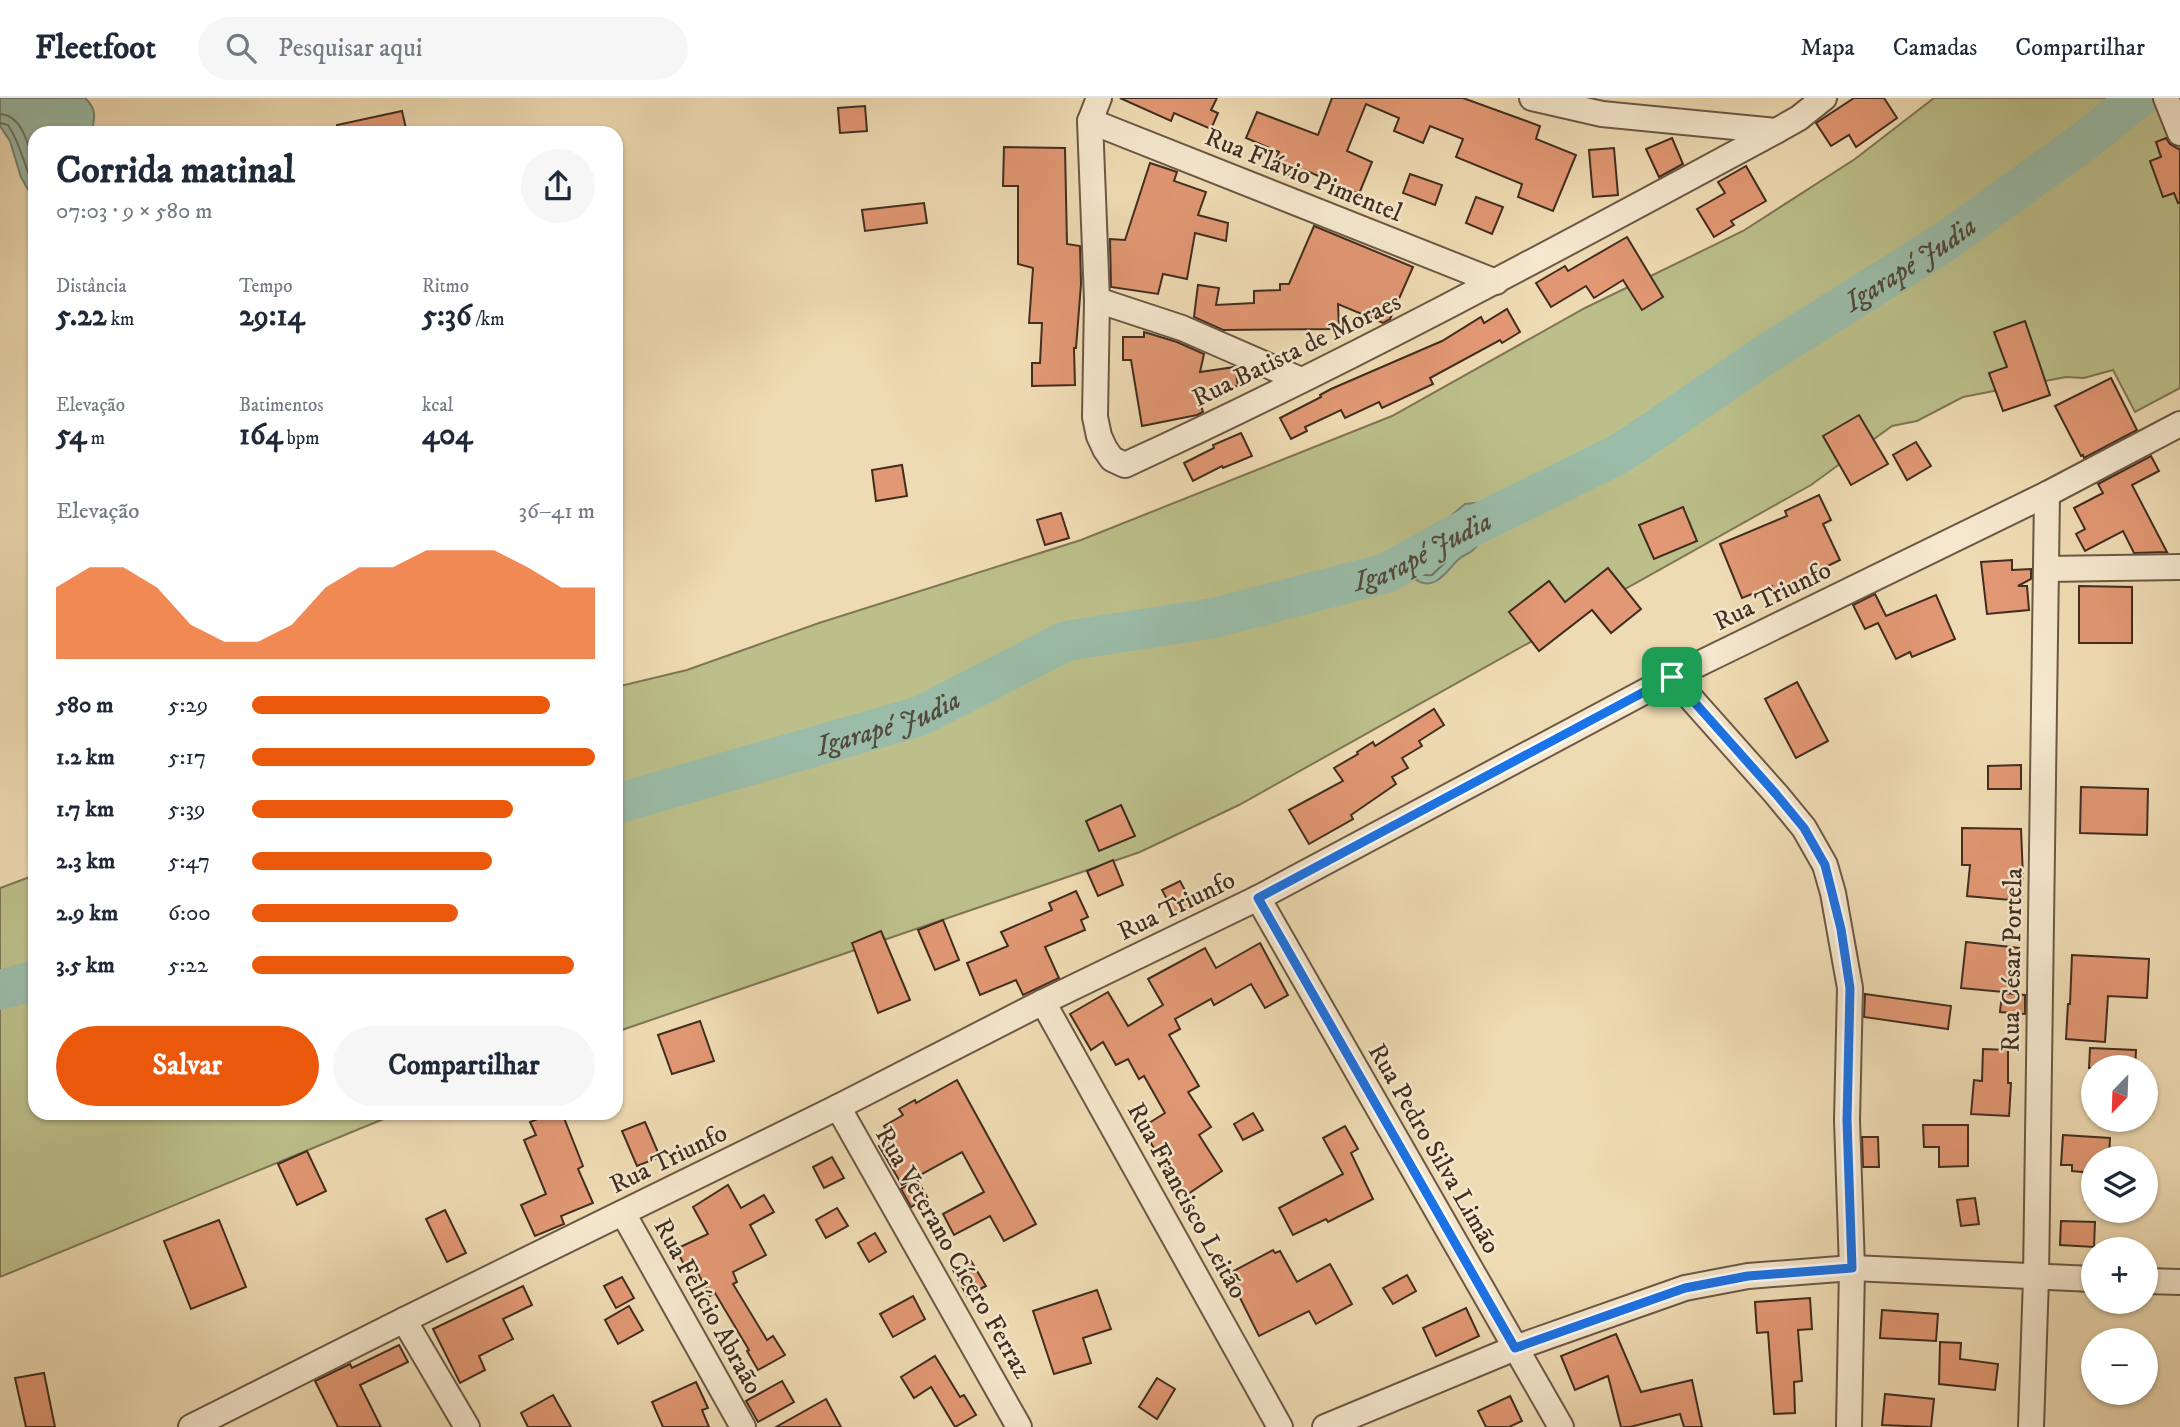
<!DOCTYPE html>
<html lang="pt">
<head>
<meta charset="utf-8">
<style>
	body { margin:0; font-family:"IM FELL DW Pica",serif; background:#f6f6f7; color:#1f2937; height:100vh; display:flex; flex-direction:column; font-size:26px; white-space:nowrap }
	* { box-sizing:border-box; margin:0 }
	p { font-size:23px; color:#747a83 }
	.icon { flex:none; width:38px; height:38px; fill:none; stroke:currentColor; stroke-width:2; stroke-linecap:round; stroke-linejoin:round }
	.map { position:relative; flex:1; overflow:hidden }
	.side { position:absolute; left:28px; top:28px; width:595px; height:994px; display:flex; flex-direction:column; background:#fff; border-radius:21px; box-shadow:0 2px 5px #0004 }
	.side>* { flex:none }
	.needle { width:46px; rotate:203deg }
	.fabs { position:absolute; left:2081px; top:957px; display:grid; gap:14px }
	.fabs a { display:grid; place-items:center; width:77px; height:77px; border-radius:50%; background:#fff; box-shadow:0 2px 5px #0004; font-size:35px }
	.pin { position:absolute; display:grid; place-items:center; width:60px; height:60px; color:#fff; margin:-30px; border-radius:14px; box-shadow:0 4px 10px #0006 }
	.round { display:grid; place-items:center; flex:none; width:74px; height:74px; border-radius:37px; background:#f6f6f7 }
	.summary { display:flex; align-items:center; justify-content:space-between; height:119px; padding:0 28px }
	h1 { font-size:38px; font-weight:800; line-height:52px }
	.figures { display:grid; grid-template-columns:repeat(3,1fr); gap:10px; height:119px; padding:7px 28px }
	.figures div { display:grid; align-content:center }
	.figures b { font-size:30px; font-weight:800 }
	.figures small { font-size:19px; font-weight:400 }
	.figures p { font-size:19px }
	.chart { height:196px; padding:14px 28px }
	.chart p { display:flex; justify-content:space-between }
	.chart svg { width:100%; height:126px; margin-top:7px; fill:#ea580c; opacity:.7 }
	.button { display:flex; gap:14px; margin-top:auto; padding:14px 28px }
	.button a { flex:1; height:80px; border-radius:42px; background:#ea580c; color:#fff; font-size:28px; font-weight:800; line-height:80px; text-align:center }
	.button a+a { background:#f6f6f7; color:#1f2937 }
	ul { padding:0 28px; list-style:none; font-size:23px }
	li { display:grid; grid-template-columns:112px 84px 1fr; align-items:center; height:52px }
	li i { height:18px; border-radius:9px; background:#ea580c }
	header { display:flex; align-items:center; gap:42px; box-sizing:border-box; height:98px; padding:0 35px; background:#fff; border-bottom:2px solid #e0e1e3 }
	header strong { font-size:33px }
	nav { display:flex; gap:38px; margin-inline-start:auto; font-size:24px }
	.search { width:490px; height:63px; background:#f6f6f7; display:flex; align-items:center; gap:18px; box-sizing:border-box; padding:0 24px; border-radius:38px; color:#747a83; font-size:26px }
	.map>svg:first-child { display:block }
</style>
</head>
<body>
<header>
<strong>Fleetfoot</strong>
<div class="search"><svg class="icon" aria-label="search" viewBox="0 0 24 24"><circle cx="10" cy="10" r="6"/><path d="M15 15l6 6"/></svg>Pesquisar aqui</div>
<nav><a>Mapa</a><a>Camadas</a><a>Compartilhar</a></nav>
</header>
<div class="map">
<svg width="2180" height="1329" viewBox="0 0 2180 1329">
	<rect width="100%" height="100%" fill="#efdbb3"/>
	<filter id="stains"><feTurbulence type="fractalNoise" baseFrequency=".00286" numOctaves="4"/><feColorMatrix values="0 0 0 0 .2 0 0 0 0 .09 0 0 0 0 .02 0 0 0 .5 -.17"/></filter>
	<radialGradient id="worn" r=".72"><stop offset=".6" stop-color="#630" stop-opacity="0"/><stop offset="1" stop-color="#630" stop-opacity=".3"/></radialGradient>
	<g fill="#bcbf8a" stroke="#7e7655" stroke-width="2">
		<path d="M1934 0H2180V290L2135 314 2113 272 2084 280 2066 279 1963 299 1917 323 1892 328 1811 387 1239 707 1140 754 616 934V589L687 572 819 525 1081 442 1392 318 1585 210 1743 133 1855 61Z"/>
		<path d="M35 777V1015H398L0 1179V790Z"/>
	</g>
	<g fill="#9bbca8" stroke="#778372" stroke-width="2">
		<path d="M0 0H85C98 13 94 18 92 35H35V104L21 79 10 43 0 28Z"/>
		<path d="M1527 391 1537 394 1542 401C1535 414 1527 409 1514 411 1508 412 1500 418 1496 422 1486 430 1482 444 1473 452 1469 456 1463 457 1459 461 1451 468 1445 478 1436 483 1418 493 1402 469 1397 455L1402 448 1429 436 1465 406 1507 402Z"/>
	</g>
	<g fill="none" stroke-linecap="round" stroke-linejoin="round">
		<g stroke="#6e7464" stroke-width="2">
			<path d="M0 16C25 18 29 52 35 71"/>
			<path d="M0 25 8 27C21 46 24 69 35 90"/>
			<path d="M1489 409 1492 411 1493 414 1468 447 1458 452 1432 477C1419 479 1404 467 1407 454L1432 442 1467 413Z"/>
		</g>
		<g stroke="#9bbca8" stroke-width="40">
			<path id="s1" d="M616 706 920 618 1066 543 1214 520 1386 475 1455 437 1621 355 1768 255 1946 143 2090 39 2138 0"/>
			<path d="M0 892 35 882"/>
		</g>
	</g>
	<g fill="#e29874" stroke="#412d20" stroke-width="2">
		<path d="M1120 0H1217L1211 12 1218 15 1211 31 1174 15 1171 23Z"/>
		<path d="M1332 0H1463L1540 28 1536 41 1576 57 1553 113 1518 99 1522 86 1456 59 1463 41 1430 28 1423 45 1394 33 1399 20 1366 6 1347 53 1372 64 1359 96 1305 72 1301 82 1272 70 1279 54 1246 40 1257 14 1318 37Z"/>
		<path d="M1854 0H1884L1897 20 1856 49 1849 37 1831 48 1816 25Z"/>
		<path d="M865 8 867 33 840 35 838 10Z"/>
		<path d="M402 13 407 35H338L337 27Z"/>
		<path d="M1672 40 1683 66 1659 79 1646 51Z"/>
		<path d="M2166 40 2170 46 2180 52V104L2178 105 2174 95 2163 99 2150 63 2161 59 2156 44Z"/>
		<path d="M1004 49 1065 50 1067 146 1080 148 1081 186 1076 250H1074L1075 287 1032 288V265H1040L1042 225H1029L1033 170 1018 166V88H1003Z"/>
		<path d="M1614 50 1618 97 1593 99 1589 52Z"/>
		<path d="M1150 65 1177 74 1174 83 1206 94 1198 117 1228 125 1226 143 1195 135 1187 181 1163 176 1158 196 1111 189 1110 141 1125 142Z"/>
		<path d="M1746 68 1766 103 1731 123 1734 127 1714 139 1697 111 1725 95 1718 84Z"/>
		<path d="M1410 76 1442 87 1435 107 1403 95Z"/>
		<path d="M1476 99 1503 109 1492 136 1466 125Z"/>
		<path d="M924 105 927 125 865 133 862 112Z"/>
		<path d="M1314 128 1413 169 1390 221 1383 225 1338 206 1339 231 1223 232 1194 219 1198 187 1219 190 1216 207 1254 205V193L1280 192V186H1289Z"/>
		<path d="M1627 139 1663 199 1642 212 1623 182 1594 200 1586 188 1551 209 1536 185 1565 168 1568 173Z"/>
		<path d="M1507 211 1520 234 1502 245 1500 242 1430 280 1433 286 1382 310 1379 304 1345 320 1341 312 1305 329 1307 333 1291 341 1280 320 1321 299 1320 297 1331 291 1442 243 1481 219 1484 225Z"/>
		<path d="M2025 223 2050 297 2003 313 1989 275 2007 269 1994 234Z"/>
		<path d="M1144 234 1177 244 1204 256 1200 274 1235 269 1238 288 1197 294 1203 314 1197 317 1142 328 1131 262H1123V239H1144Z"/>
		<path d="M2111 280 2137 332 2084 360 2083 357 2081 358 2055 308Z"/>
		<path d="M1859 317 1888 366 1851 387 1823 338Z"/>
		<path d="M1241 335 1252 358 1223 370 1222 368 1193 383 1184 365 1214 350 1213 347Z"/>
		<path d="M1916 344 1931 368 1907 382 1893 357Z"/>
		<path d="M2151 358 2159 373 2132 387 2167 454 2134 455 2123 433 2085 453 2076 436 2085 431 2074 410 2103 395 2098 386Z"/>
		<path d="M902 367 907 398 876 403 872 372Z"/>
		<path d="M1819 397 1831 422 1823 426 1840 462 1774 494 1772 488 1742 500 1720 446 1787 418 1785 413Z"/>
		<path d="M1683 409 1697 443 1654 461 1639 427Z"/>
		<path d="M1061 415 1069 440 1045 447 1037 422Z"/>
		<path d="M2012 462V472L2031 471V481L2018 488H2027L2029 512 1987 516 1981 464Z"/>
		<path d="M1608 470 1641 511 1611 535 1592 512 1539 553 1509 514 1549 483 1565 504Z"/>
		<path d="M2079 488 2132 489V545H2079Z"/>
		<path d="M1875 496 1886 518 1936 497 1955 541 1912 559 1910 554 1896 561 1878 525 1865 531 1853 507Z"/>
		<path d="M1797 584 1828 643 1796 660 1765 601Z"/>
		<path d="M1434 611 1444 627 1419 643 1422 648 1402 660 1408 670 1392 679 1396 686 1351 717 1353 721 1309 746 1289 712 1343 683 1334 670 1358 656 1357 654 1373 644 1375 648Z"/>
		<path d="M2021 667V691H1988V668Z"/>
		<path d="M2081 689 2148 691 2147 737 2080 735Z"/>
		<path d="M1121 707 1135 738 1099 753 1086 723Z"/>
		<path d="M1962 730 2021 731 2023 779 2021 803 1967 798 1970 767H1962Z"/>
		<path d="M1113 762 1123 787 1098 798 1087 773Z"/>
		<path d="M1180 783 1194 809 1176 818 1162 792Z"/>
		<path d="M1076 793 1088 819 1081 822 1085 832 1045 849 1059 880 1023 897 1016 882 980 897 967 865 1008 848 1001 834 1052 812 1049 805Z"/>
		<path d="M943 822 959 862 935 872 918 832Z"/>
		<path d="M881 833 910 902 878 915 852 845Z"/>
		<path d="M1966 844 2019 850 2014 895 1961 890Z"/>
		<path d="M1260 845 1288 897 1265 910 1251 886 1214 907 1211 901 1175 921 1180 931 1169 937 1199 988 1188 994 1211 1029 1199 1037 1222 1073 1185 1098 1141 1030 1165 1015 1144 978 1139 981 1128 961 1116 967 1103 944 1091 952 1070 916 1108 894 1128 928 1163 907 1148 881 1205 850 1216 870Z"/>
		<path d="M2072 857 2149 861 2147 900 2108 898 2105 944 2066 941 2068 906H2070Z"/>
		<path d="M2002 895 2025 897V916L2000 914Z"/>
		<path d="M1865 896 1951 908 1948 931 1864 919Z"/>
		<path d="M700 923 714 963 672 976 658 937Z"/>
		<path d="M2090 950 2136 952 2135 970H2089Z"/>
		<path d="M1983 951 2008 952V985H2011L2009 1018 1971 1016 1974 982 1982 983Z"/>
		<path d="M957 982 1036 1126 1004 1143 990 1118 954 1137 943 1116 984 1094 962 1054 902 1087 879 1048 892 1042 884 1028 903 1017 899 1011 915 1002 916 1005Z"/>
		<path d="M553 1015H562L583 1068 578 1071 593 1105 561 1118 564 1126 535 1138 521 1107 546 1096 524 1042 536 1037 530 1024Z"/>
		<path d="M1253 1015 1263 1032 1243 1042 1234 1026Z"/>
		<path d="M645 1024 660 1059 637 1068 622 1033Z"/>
		<path d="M1923 1027H1968V1068L1939 1069V1049H1924Z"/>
		<path d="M1345 1028 1358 1051 1351 1055 1373 1101 1328 1124 1326 1121 1293 1137 1279 1110 1343 1076 1323 1040Z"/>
		<path d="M2063 1037 2110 1040 2109 1060H2093V1075L2072 1073V1067H2061Z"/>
		<path d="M1862 1039H1878L1879 1069H1863Z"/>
		<path d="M307 1053 326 1093 297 1107 278 1066Z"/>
		<path d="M832 1059 844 1080 824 1090 813 1069Z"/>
		<path d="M917 1082 927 1099 911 1109 901 1091Z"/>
		<path d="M728 1087 741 1110 764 1097 774 1114 750 1127 766 1157 733 1174 737 1184 733 1186 767 1242 773 1238 785 1257 758 1272 747 1253 749 1252 715 1195 710 1198 694 1168 687 1172 676 1151 708 1136 693 1109Z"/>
		<path d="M1975 1100 1979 1126 1961 1128 1957 1102Z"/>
		<path d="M837 1110 848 1128 826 1140 816 1122Z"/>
		<path d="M445 1112 466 1155 447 1164 426 1121Z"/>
		<path d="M219 1122 246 1189 191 1211 164 1143Z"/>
		<path d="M2061 1123 2095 1124 2094 1149 2060 1147Z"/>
		<path d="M875 1135 886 1154 869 1164 858 1145Z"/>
		<path d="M1273 1152 1275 1155 1280 1153 1297 1184 1330 1166 1352 1206 1316 1226 1309 1213 1259 1238 1228 1176Z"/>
		<path d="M971 1163 986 1188 967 1198 953 1172Z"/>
		<path d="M1407 1177 1416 1193 1393 1206 1383 1190Z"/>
		<path d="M622 1179 634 1200 616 1210 604 1188Z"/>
		<path d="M523 1188 532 1207 503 1221 513 1241 479 1258 485 1272 460 1285 433 1231Z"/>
		<path d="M1097 1192 1111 1231 1083 1240 1091 1265 1054 1276 1033 1213Z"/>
		<path d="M913 1198 925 1221 893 1239 880 1216Z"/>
		<path d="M1810 1200 1812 1231 1798 1232 1802 1283 1794 1284 1795 1315 1774 1316 1768 1234 1757 1235 1755 1204Z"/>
		<path d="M629 1208 643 1232 618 1246 605 1222Z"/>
		<path d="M1466 1210 1479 1238 1436 1258 1423 1230Z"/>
		<path d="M1882 1212 1938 1216 1936 1243 1880 1240Z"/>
		<path d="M1616 1236 1641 1294 1692 1282 1702 1329H1684L1680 1316 1630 1329H1621L1608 1278 1575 1292 1561 1258Z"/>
		<path d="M1940 1244 1961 1245 1960 1261 1998 1266 1995 1292 1939 1286Z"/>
		<path d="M399 1247 408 1264 360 1287 381 1329H338L315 1283 350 1266 352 1270Z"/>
		<path d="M935 1258 960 1299 964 1297 976 1317 955 1329 931 1289 914 1300 901 1279Z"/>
		<path d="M44 1275 55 1329H26L15 1280Z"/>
		<path d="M1157 1280 1175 1291 1157 1321 1139 1309Z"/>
		<path d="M782 1283 794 1304 758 1324 746 1303Z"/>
		<path d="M696 1284 708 1310 702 1312 709 1329H663L652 1304Z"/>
		<path d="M1885 1296 1934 1301 1931 1329 1882 1327Z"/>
		<path d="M553 1297 571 1329H528L521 1315Z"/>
		<path d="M1510 1298 1522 1323 1509 1329H1486L1478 1313Z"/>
		<path d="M826 1301 841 1329H776Z"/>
	</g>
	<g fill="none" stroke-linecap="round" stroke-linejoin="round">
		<g stroke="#6c5845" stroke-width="28">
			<g id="minor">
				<path d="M1099 0 1090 23 1097 202 1095 319 1099 338 1105 351 1112 361 1125 367C1347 265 1561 149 1776 33L1799 20 1824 0"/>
				<path d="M1532 0 1602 16 1776 33"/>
				<path d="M2166 0 2180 35"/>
				<path d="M1090 23 1496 184"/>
				<path d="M1097 202 1182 230 1301 282"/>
				<path d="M2046 471 2180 469"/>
				<path d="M1672 579 1776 696 1804 730 1825 767 1833 795 1850 890 1847 1022 1852 1170 1849 1329"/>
				<path d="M1258 800 1561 1329"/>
				<path d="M1043 904 1280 1329"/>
				<path d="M838 1009 1019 1329"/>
				<path d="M623 1115 743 1329"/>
				<path d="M2146 1183 2180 1184"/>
				<path d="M404 1222 467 1329"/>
				<path d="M191 1329 404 1222 838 1009 1043 904 1258 800 1672 579 2047 396 2180 326"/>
				<path d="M1325 1329 1515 1250 1685 1190 1748 1178 1852 1170 2093 1181"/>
				<path d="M2031 1329 2036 1180 2047 396"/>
			</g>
		</g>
		<use href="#minor" stroke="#f5e8ce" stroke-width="24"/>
	</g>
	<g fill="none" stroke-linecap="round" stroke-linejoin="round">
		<g stroke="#fff" stroke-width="14">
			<path id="route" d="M1672 579 1776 696 1804 730 1825 767 1841 831 1850 890 1847 1022 1852 1170 1748 1178 1685 1190 1515 1250 1258 800Z"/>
		</g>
		<use href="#route" stroke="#1a73e8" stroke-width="9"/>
	</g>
	<g text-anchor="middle" stroke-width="5" stroke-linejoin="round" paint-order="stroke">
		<g font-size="26" fill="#412d20" stroke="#f5e8ce">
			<text transform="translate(1304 76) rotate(22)" y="9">Rua Flávio Pimentel</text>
			<text transform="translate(1296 251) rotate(-26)" y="9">Rua Batista de Moraes</text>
			<text transform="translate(1772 497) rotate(-26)" y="9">Rua Triunfo</text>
			<text transform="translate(1176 807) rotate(-26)" y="9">Rua Triunfo</text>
			<text transform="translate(2011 862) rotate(-89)" y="9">Rua César Portela</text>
			<text transform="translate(1435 1050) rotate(60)" y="9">Rua Pedro Silva Limão</text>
			<text transform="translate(668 1060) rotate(-26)" y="9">Rua Triunfo</text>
			<text transform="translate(1188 1102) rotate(61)" y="9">Rua Francisco Leitão</text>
			<text transform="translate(954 1154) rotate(60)" y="9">Rua Veterano Cícero Ferraz</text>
			<text transform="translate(709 1208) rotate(61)" y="9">Rua Felício Abraão</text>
		</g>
		<g font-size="28" font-style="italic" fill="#534a3b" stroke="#f5e8ce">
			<text dy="10" stroke="none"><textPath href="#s1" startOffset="1418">Igarapé Judia</textPath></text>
			<text dy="10" stroke="none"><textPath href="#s1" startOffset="850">Igarapé Judia</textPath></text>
			<text dy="10" stroke="none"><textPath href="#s1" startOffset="284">Igarapé Judia</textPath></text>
		</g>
	</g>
	<rect width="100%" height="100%" filter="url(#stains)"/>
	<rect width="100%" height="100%" fill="url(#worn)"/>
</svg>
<div class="fabs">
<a><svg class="needle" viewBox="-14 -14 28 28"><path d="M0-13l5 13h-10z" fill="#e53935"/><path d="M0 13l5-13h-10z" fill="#747a83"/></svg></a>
<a><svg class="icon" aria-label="layers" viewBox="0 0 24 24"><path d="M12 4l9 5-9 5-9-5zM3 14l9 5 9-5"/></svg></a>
<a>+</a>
<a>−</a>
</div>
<div class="pin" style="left:1672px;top:579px;background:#1e9e55"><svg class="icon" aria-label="arrive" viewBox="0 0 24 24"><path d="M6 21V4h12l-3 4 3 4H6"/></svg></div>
<section class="side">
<div class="summary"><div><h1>Corrida matinal</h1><p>07:03 · 9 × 580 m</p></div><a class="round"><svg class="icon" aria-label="share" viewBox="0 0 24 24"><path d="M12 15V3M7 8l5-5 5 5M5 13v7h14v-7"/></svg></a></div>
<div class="figures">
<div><p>Distância</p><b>5.22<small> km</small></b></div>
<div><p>Tempo</p><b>29:14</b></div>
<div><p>Ritmo</p><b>5:36<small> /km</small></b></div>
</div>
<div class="figures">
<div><p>Elevação</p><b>54<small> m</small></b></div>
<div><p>Batimentos</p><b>164<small> bpm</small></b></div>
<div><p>kcal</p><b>404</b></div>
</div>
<div class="chart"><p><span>Elevação</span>36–41 m</p>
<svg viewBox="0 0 160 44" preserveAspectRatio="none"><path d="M0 44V19L10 12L20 12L30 19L40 32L50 38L60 38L70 32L80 19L90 12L100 12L110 6L120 6L130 6L140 12L150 19L160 19V44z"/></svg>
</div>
<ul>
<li><b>580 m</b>5:29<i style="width:87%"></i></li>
<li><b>1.2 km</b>5:17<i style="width:100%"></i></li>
<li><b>1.7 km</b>5:39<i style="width:76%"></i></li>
<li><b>2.3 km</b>5:47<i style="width:70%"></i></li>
<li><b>2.9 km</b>6:00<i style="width:60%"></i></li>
<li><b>3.5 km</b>5:22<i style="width:94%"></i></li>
</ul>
<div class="button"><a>Salvar</a><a>Compartilhar</a></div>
</section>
</div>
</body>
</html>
